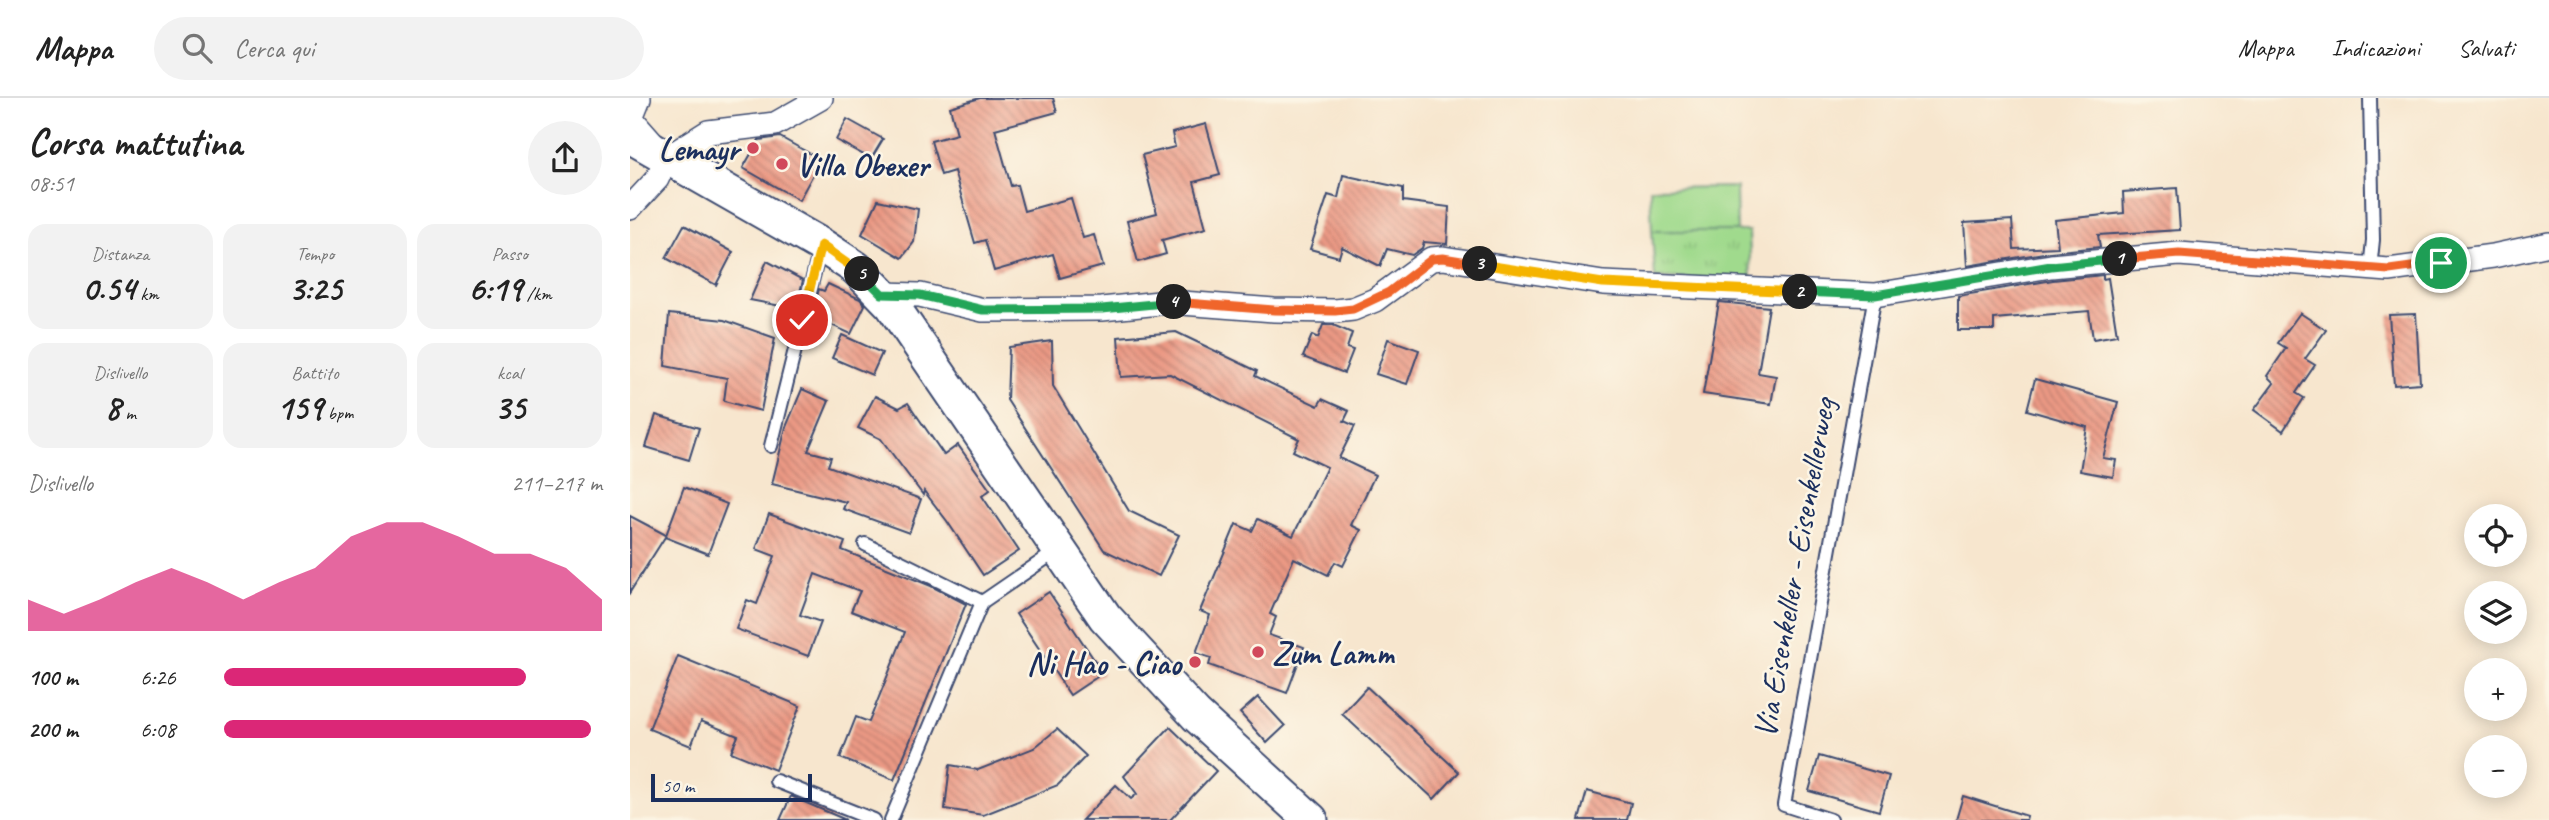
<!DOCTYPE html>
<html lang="it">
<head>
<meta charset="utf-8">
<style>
	body { margin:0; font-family:Caveat,sans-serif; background:#f2f2f2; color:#222; height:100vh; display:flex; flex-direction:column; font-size:26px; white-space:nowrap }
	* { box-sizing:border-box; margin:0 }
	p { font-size:23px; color:#767676 }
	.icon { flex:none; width:38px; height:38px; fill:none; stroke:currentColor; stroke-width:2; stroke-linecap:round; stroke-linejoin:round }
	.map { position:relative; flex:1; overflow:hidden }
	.sheet { display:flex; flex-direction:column; background:#fff; width:630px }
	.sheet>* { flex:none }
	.controls { position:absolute; left:1834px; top:406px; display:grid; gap:14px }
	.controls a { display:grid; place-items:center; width:63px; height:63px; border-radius:50%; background:#fff; box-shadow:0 4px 18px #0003; font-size:35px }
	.scale { position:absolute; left:21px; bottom:18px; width:161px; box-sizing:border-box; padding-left:7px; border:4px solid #1b2f5e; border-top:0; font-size:19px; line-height:24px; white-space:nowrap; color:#1b2f5e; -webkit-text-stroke:5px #fcf5e5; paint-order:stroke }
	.pin { position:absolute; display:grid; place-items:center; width:60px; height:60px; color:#fff; margin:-30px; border:4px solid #fff; border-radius:50%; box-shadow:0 2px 7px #0007 }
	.km { position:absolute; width:35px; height:35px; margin:-18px; border-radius:50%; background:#222; color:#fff; font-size:19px; line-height:35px; text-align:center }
	.round { display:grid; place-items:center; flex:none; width:74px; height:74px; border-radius:37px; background:#f2f2f2 }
	.summary { display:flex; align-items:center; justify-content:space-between; height:119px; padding:0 28px }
	h1 { font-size:38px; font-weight:600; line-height:52px }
	.stats { display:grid; grid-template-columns:repeat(3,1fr); gap:10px; height:119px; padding:7px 28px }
	.stats div { display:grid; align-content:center; border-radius:18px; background:#f2f2f2; text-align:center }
	.stats b { font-size:35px; font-weight:600 }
	.stats small { font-size:19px; font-weight:400 }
	.stats p { font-size:19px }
	.chart { height:196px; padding:14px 28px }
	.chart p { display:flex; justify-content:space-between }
	.chart svg { width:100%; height:126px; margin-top:7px; fill:#db2777; opacity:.7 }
	ul { padding:0 28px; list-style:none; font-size:23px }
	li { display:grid; grid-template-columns:112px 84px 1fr; align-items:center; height:52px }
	li i { height:18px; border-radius:9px; background:#db2777 }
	header { display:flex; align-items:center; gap:42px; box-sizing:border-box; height:98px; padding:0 35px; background:#fff; border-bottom:2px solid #e0e0e0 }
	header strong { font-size:33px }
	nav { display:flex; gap:38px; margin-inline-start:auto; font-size:24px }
	.search { width:490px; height:63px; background:#f2f2f2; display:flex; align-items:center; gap:18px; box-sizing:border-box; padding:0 24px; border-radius:38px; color:#767676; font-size:26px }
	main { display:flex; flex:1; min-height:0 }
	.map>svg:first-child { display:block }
</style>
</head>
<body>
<header>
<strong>Mappa</strong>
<div class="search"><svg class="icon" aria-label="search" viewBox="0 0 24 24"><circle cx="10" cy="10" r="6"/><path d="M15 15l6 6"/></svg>Cerca qui</div>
<nav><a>Mappa</a><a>Indicazioni</a><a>Salvati</a></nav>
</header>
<main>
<section class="sheet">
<div class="summary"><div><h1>Corsa mattutina</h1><p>08:51</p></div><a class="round"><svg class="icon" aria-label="share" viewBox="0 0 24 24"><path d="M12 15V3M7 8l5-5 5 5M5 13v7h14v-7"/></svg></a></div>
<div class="stats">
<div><p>Distanza</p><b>0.54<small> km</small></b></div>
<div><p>Tempo</p><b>3:25</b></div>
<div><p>Passo</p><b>6:19<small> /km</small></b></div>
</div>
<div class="stats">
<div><p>Dislivello</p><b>8<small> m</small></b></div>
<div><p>Battito</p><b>159<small> bpm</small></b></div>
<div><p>kcal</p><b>35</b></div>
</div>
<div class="chart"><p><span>Dislivello</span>211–217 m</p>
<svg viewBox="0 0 160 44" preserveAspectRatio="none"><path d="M0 44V33L10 38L20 33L30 27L40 22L50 27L60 33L70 27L80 22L90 11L100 6L110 6L120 11L130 17L140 17L150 22L160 33V44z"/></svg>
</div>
<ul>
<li><b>100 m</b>6:26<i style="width:80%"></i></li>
<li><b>200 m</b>6:08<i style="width:97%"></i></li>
</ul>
</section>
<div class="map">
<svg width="1919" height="722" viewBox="0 0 1919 722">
	<defs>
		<pattern id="grass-tufts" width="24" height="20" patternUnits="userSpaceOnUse" patternTransform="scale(1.75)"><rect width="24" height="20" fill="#a0da8d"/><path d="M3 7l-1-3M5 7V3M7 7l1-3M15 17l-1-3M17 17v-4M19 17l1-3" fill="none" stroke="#89bb7c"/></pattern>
		<pattern id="building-back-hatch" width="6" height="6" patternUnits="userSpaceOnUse" patternTransform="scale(1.75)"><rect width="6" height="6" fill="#eb9984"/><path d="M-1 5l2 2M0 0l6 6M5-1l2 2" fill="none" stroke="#be7d6f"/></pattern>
	</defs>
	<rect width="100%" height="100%" fill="#fcf5e5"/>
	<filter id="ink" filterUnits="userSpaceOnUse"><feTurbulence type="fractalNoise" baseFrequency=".0143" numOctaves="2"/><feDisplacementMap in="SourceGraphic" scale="14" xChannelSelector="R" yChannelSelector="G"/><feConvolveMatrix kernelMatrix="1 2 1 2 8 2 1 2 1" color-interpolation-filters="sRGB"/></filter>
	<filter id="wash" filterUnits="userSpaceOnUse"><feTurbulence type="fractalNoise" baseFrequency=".00686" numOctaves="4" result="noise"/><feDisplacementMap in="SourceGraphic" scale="28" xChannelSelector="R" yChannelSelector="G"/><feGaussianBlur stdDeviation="1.57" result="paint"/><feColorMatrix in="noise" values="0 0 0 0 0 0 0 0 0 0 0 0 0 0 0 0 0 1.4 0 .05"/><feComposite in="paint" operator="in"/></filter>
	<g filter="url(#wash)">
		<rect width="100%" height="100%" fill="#f7e6ce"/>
		<path fill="url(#grass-tufts)" stroke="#5e8476" stroke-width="2" d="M1022 133H1119L1121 183 1025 180Z"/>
		<path fill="#a0da8d" stroke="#5e8476" stroke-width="2" d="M1106 89 1107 133H1022L1020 90Z"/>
		<g id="blocks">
			<g fill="url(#building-back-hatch)">
				<path d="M350 0H423L427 14 365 31 381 88 387 87 394 113 441 100 453 140 464 137 473 168 430 180 423 156 364 173 355 142 345 145 324 73 311 77 301 43 327 36 320 9Z"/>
				<path d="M217 21 253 41 241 61 206 42Z"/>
				<path d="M576 26 590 77 564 84 576 130 532 142 536 156 508 164 497 123 527 115 512 57 545 49 542 35Z"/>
				<path d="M150 39 191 62 169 102 113 70 129 42Z"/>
				<path d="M713 77 773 90V103L819 109 817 146 794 144 792 150 782 157 757 151 750 168 712 149 709 159 680 151 698 97 708 100Z"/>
				<path d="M1547 90 1550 132 1468 137 1470 149 1420 154 1337 168 1334 125 1382 122 1384 151 1428 149 1425 122 1494 115 1493 94Z"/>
				<path d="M248 102 288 111 284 144 272 160 232 136Z"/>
				<path d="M54 127 103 154 86 187 36 160Z"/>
				<path d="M137 163 173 182 166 211 120 202Z"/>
				<path d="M1473 177V181L1478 180 1487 237 1463 241 1459 213 1364 221V232H1328V198L1423 182Z"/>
				<path d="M198 186 230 201 235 207 221 236 182 218 189 191 194 193Z"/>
				<path d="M1089 204 1139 209 1128 275 1146 278 1141 306 1073 296Z"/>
				<path d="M1670 215 1696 232 1675 261 1685 267 1666 295 1674 300 1653 333 1624 312 1644 285 1637 278 1656 250 1648 245Z"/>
				<path d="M39 216 94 222 145 240 131 313 94 303 97 280 35 268Z"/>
				<path d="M1786 216 1790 285 1764 287 1759 217Z"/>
				<path d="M693 227H703L722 235 717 250 723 252 714 275 673 259 682 237 688 240Z"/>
				<path d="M546 234 627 273 625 278 688 308 692 301 719 313 714 323 725 328 709 360 745 377 721 427 731 432 713 468 705 464 698 477 664 460 640 516 646 519 639 537 674 549 657 595 579 567 581 560 566 555 580 517 570 513 606 426 622 433 628 421 663 438 697 369 663 353 669 341 540 276 491 279 488 239Z"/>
				<path d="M212 237 252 255 242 277 202 260Z"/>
				<path d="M758 241 789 252 777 286 746 276Z"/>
				<path d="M422 243 423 288 499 413 549 437 529 478 474 452 377 302 379 249Z"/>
				<path d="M1405 281 1488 304 1473 360 1486 362 1483 379 1450 373 1457 329 1397 312Z"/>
				<path d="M172 291 199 303 178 353 201 359 198 368 291 401 279 435 213 411 216 404 142 386 156 329Z"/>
				<path d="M245 298 269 310 278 305 314 357 328 347 360 392 352 398 389 453 353 477 317 423 294 393 293 397 251 341 228 330Z"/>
				<path d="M26 317 69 330 59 362 16 349Z"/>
				<path d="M54 389 97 406 78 456 35 439 0 494V418L36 437Z"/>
				<path d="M139 416 215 444 212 452 301 488 336 506 264 682 210 660 226 619 239 624 275 534 221 513 230 493 185 476 170 517 191 524 178 558 106 531 117 502 127 506 145 458 126 451Z"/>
				<path d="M419 494 473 575 440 597 386 516Z"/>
				<path d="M48 558 170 608 145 672 101 654 108 638 71 623 61 648 19 631Z"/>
				<path d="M737 589 829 674 804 701 712 616Z"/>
				<path d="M628 599 655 628 637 645 610 615Z"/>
				<path d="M540 629 586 673 540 722H452L486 687 501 701 507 696 494 678Z"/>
				<path d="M427 631 456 658 428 687 353 717 315 711 320 667 348 672 404 650Z"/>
				<path d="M1189 658 1259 678 1249 713 1179 693Z"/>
				<path d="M957 693 1001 705 997 722H949Z"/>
				<path d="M161 698 167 701 216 722H150Z"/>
				<path d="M1333 698 1397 718 1396 722H1326Z"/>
			</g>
		</g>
	</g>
	<g filter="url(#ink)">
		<use href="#blocks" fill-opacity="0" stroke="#3c4a6f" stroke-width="2"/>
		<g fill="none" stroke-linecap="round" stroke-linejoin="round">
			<g stroke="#3c4a6f" stroke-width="16">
				<g id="lane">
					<path d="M1740 171 1743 142 1740 0"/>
					<path d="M141 348 190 151"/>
					<path d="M235 446 352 504"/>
					<path d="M146 683 244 722"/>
					<path d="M261 722 352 504 428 452"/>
					<path d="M1201 722 1154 707 1245 197"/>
				</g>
			</g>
			<g stroke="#3c4a6f" stroke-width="26">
				<g id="street">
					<path d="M9 0 1 20 23 45"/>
					<path d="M37 60 78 34 145 26 191 0"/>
					<path d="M0 110 27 81 37 60"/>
					<path d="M252 196 290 197 353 212 472 211 539 204 644 212 705 213 723 211 745 202 801 161 813 160 973 185 1245 197 1421 168 1549 156 1759 172 1863 158 1919 146"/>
				</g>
			</g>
			<g stroke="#3c4a6f" stroke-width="37">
				<path id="secondary" d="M0 38 191 147 226 170 262 207 475 519 566 617 681 722"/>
			</g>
			<use href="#lane" stroke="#fff" stroke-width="12"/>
			<use href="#street" stroke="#fff" stroke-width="23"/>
			<use href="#secondary" stroke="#fff" stroke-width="33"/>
		</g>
	</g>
	<g fill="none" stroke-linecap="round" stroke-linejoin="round" filter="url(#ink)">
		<g stroke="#fff" stroke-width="14">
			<path id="split-1" d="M1490 161 1549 156 1759 172 1811 165"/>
		</g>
		<g stroke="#fff" stroke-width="14">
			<path id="split-2" d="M1170 194 1245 197 1421 168 1490 161"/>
		</g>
		<g stroke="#fff" stroke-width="14">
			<path id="split-3" d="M850 166 973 185 1170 194"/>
		</g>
		<g stroke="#fff" stroke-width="14">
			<path id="split-4" d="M544 204 644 212 705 213 723 211 759 194 802 161 813 160 850 166"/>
		</g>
		<g stroke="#fff" stroke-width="14">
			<path id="split-5" d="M232 176 252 196 290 197 353 212 472 211 544 204"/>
		</g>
		<g stroke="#fff" stroke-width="14">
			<path id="split-6" d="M172 222 191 147 232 176"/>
		</g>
		<use href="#split-1" stroke="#f0652b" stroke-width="9"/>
		<use href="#split-2" stroke="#22a559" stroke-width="9"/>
		<use href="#split-3" stroke="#f5b400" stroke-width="9"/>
		<use href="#split-4" stroke="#f0652b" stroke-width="9"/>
		<use href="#split-5" stroke="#22a559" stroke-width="9"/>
		<use href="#split-6" stroke="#f5b400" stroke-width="9"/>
	</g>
	<g fill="#d1495b" stroke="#fcf5e5" stroke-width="2.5">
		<circle cx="123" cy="50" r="7"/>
		<circle cx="152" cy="66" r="7"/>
		<circle cx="628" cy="554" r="7"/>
		<circle cx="565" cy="564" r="7"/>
	</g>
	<g text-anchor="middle" stroke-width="5" stroke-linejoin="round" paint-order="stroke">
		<g font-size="33" font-weight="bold" fill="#1b2f5e" stroke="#fcf5e5" text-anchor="end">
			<text x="109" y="62">Lemayr</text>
			<text x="166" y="78" text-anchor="start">Villa Obexer</text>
			<text x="642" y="566" text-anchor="start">Zum Lamm</text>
			<text x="551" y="576">Ni Hao - Ciao</text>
		</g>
		<g font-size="33" fill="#1b2f5e" stroke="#fcf5e5">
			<text transform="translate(1163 470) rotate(-80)" y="12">Via Eisenkeller - Eisenkellerweg</text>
		</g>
	</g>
</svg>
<div class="controls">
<a><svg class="icon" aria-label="locate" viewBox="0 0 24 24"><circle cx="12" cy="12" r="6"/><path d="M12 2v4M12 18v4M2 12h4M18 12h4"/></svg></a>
<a><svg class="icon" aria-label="layers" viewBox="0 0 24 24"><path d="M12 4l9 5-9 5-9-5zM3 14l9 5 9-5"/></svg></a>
<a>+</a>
<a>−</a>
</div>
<div class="scale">50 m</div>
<div class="pin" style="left:1811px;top:165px;background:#1e9e55"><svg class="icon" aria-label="arrive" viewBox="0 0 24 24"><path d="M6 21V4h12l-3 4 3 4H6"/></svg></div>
<div class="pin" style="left:172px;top:222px;background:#d93025"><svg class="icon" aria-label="check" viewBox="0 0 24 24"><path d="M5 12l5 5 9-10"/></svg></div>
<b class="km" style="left:1490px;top:161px">1</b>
<b class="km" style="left:1170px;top:194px">2</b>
<b class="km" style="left:850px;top:166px">3</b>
<b class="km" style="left:544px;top:204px">4</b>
<b class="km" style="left:232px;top:176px">5</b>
</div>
</main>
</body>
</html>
